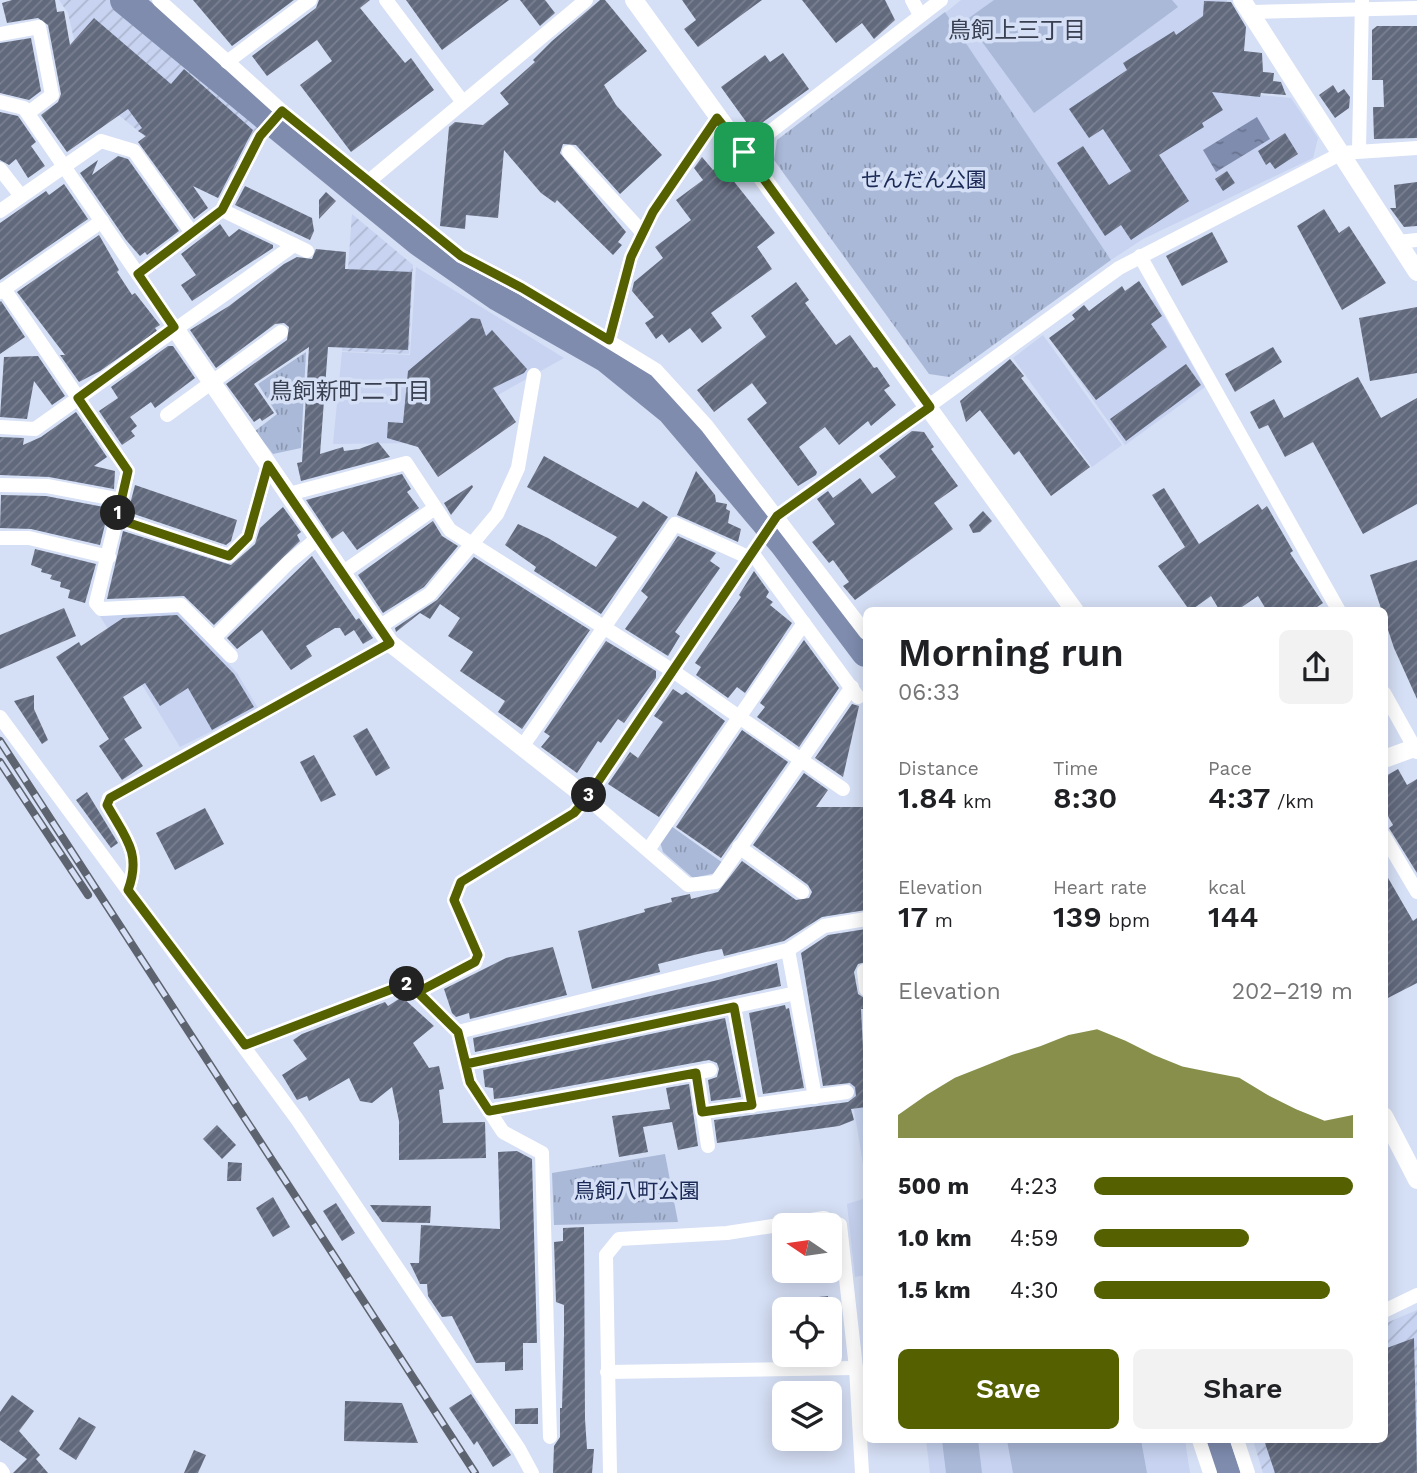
<!DOCTYPE html>
<html lang="en">
<head>
<meta charset="utf-8">
<style>
	body { margin:0; font-family:"Work Sans","Noto Sans JP",sans-serif; background:#f2f2f2; color:#202124; height:100vh; display:flex; flex-direction:column; font-size:26px; white-space:nowrap }
	* { box-sizing:border-box; margin:0 }
	p { font-size:23px; color:#757577 }
	.icon { flex:none; width:38px; height:38px; fill:none; stroke:currentColor; stroke-width:2; stroke-linecap:round; stroke-linejoin:round }
	.map { position:relative; flex:1; overflow:hidden }
	.sheet { position:absolute; left:863px; top:607px; width:525px; height:836px; display:flex; flex-direction:column; background:#fff; border-radius:10px; box-shadow:0 4px 18px #0003 }
	.sheet>* { flex:none }
	.needle { width:46px; rotate:283deg }
	.controls { position:absolute; left:772px; top:1213px; display:grid; gap:14px }
	.controls a { display:grid; place-items:center; width:70px; height:70px; border-radius:10px; background:#fff; box-shadow:0 4px 18px #0003; font-size:35px }
	.pin { position:absolute; display:grid; place-items:center; width:60px; height:60px; color:#fff; margin:-30px; border-radius:14px; box-shadow:0 4px 10px #0006 }
	.km { position:absolute; width:35px; height:35px; margin:-18px; border-radius:50%; background:#222; color:#fff; font-size:19px; line-height:35px; text-align:center }
	.round { display:grid; place-items:center; flex:none; width:74px; height:74px; border-radius:10px; background:#f2f2f2 }
	.headline { display:flex; align-items:center; justify-content:space-between; height:119px; padding:0 35px }
	h1 { font-size:38px; font-weight:600; line-height:52px }
	.figures { display:grid; grid-template-columns:repeat(3,1fr); gap:10px; height:119px; padding:7px 35px }
	.figures div { display:grid; align-content:center }
	.figures b { font-size:30px; font-weight:600 }
	.figures small { font-size:19px; font-weight:400 }
	.figures p { font-size:19px }
	.chart { height:196px; padding:14px 35px }
	.chart p { display:flex; justify-content:space-between }
	.chart svg { width:100%; height:126px; margin-top:7px; fill:#556100; opacity:.7 }
	.button { display:flex; gap:14px; margin-top:auto; padding:14px 35px }
	.button a { flex:1; height:80px; border-radius:10px; background:#556100; color:#fff; font-size:28px; font-weight:600; line-height:80px; text-align:center }
	.button a+a { background:#f2f2f2; color:#202124 }
	ul { padding:0 35px; list-style:none; font-size:23px }
	li { display:grid; grid-template-columns:112px 84px 1fr; align-items:center; height:52px }
	li i { height:18px; border-radius:9px; background:#556100 }
	.map>svg:first-child { display:block }
</style>
</head>
<body>
<div class="map">
<svg width="1417" height="1473" viewBox="0 0 1417 1473">
	<defs>
		<pattern id="industrial-furrows" width="10" height="10" patternUnits="userSpaceOnUse" patternTransform="scale(1.75)"><rect width="10" height="10" fill="#c7d3f0"/><path d="M-1 1l2-2M0 10L10 0M9 11l2-2" fill="none" stroke="#acb6cf"/></pattern>
		<pattern id="park-tufts" width="24" height="20" patternUnits="userSpaceOnUse" patternTransform="scale(1.75)"><rect width="24" height="20" fill="#abb9d9"/><path d="M3 7l-1-3M5 7V3M7 7l1-3M15 17l-1-3M17 17v-4M19 17l1-3" fill="none" stroke="#8c98b2"/></pattern>
		<pattern id="water-ripples" width="26" height="14" patternUnits="userSpaceOnUse" patternTransform="scale(1.75)"><rect width="26" height="14" fill="#7f8cae"/><path d="M2 4q2-2 4 0t4 0M15 11q2-2 4 0t4 0" fill="none" stroke="#69748f"/></pattern>
		<pattern id="building-hatch" width="6" height="6" patternUnits="userSpaceOnUse" patternTransform="scale(1.75)"><rect width="6" height="6" fill="#61697d"/><path d="M-1 1l2-2M0 6l6-6M5 7l2-2" fill="none" stroke="#7a8090"/></pattern>
	</defs>
	<rect width="100%" height="100%" fill="#d5dff5"/>
	<g fill="#c7d3f0">
		<path d="M961 0H1227L1220 91 1291 98 1318 138 1313 158 1143 239 1111 260 945 13Z"/>
		<path d="M416 267 564 358 412 443 333 444 342 352 410 355Z"/>
		<path d="M1154 299 1205 387 1125 445 1067 363Z"/>
		<path d="M1043 335 1122 445 1092 467 1013 358Z"/>
		<path d="M179 611 237 673 258 708 180 747 100 616Z"/>
		<path d="M866 1071V1182L848 1074Z"/>
		<path d="M866 1198V1275L855 1277 847 1204Z"/>
		<path d="M926 1440H1185L1190 1473H930Z"/>
	</g>
	<g fill="url(#industrial-furrows)">
		<path d="M59 0H110L259 127 220 197 116 113 79 61 68 13Z"/>
		<path d="M352 214 413 265 409 354 342 351Z"/>
		<path d="M1417 1310V1473H1263L1253 1440H1384V1324Z"/>
	</g>
	<g fill="#abb9d9">
		<path d="M994 0H1172L1178 7 1034 113 966 20Z"/>
		<path d="M942 1440H978L982 1473H946Z"/>
		<path d="M1007 1440H1141L1147 1473H1013Z"/>
	</g>
	<g fill="url(#park-tufts)">
		<path d="M945 12 1111 260 949 377 929 374 774 160 777 140Z"/>
		<path d="M306 352 301 448 273 454 255 431 277 414 258 384Z"/>
		<path d="M671 826 723 863 716 873 693 878 663 852 660 842Z"/>
		<path d="M665 1154 678 1222 554 1225 552 1173Z"/>
	</g>
	<path fill="url(#water-ripples)" d="M1257 117 1270 139 1216 172 1203 150Z"/>
	<g fill="none" stroke-linecap="round" stroke-linejoin="round">
		<g stroke="#7f8cae" stroke-width="30">
			<path d="M125 0 419 241 498 296 607 358 671 410 784 543 866 652"/>
			<path d="M1214 1440 1225 1473"/>
		</g>
	</g>
	<g fill="url(#building-hatch)">
		<path d="M12 0H55L57 12 64 11 70 45 94 18 171 84 184 69 253 130 218 198 193 186 208 208 194 219 138 142 146 136 138 131 142 128 128 109 67 152 41 115 58 102 61 94 48 25 38 18 7 23 2 3Z"/>
		<path d="M193 0H294L232 46Z"/>
		<path d="M319 0H370L360 8 405 63 411 58 434 90 351 152 300 85 332 61 317 40 267 76 252 56 316 8Z"/>
		<path d="M406 0H509L442 50Z"/>
		<path d="M520 0H545L555 13 540 26Z"/>
		<path d="M600 0H605L647 51 604 85 616 105 662 155 620 194 576 145 563 144 560 153 626 232 618 242 622 245 613 255 557 200 555 203 541 193 504 150 498 218 466 215 465 229 440 226 449 127 455 122 483 125 509 104 500 93 535 62 533 60 552 41Z"/>
		<path d="M682 0H762L698 47 684 29 696 20Z"/>
		<path d="M802 0H885L895 20 874 39 862 23 836 43Z"/>
		<path d="M1204 1 1231 2 1246 27 1244 51 1262 53 1263 72 1274 73 1273 81 1281 82 1286 95 1261 93 1260 97 1212 92 1223 110 1202 123 1204 127 1159 155 1189 201 1131 240 1121 225 1105 236 1057 163 1083 146 1109 185 1131 171 1103 129 1089 138 1069 109 1127 70 1123 63 1174 31 1176 35 1203 16Z"/>
		<path d="M1377 26H1417V138L1374 139 1373 107H1384L1383 80H1372V30Z"/>
		<path d="M31 38 41 91 29 100 0 93V43Z"/>
		<path d="M783 53 809 89 752 130 721 87 765 55 770 62Z"/>
		<path d="M1333 85 1338 93 1344 89 1350 97 1349 108 1335 118 1319 95Z"/>
		<path d="M0 112 18 116 36 142 31 146 45 166 28 178 16 159 9 165 0 160Z"/>
		<path d="M1285 133 1298 154 1275 169 1270 162 1266 165 1258 151Z"/>
		<path d="M118 156 128 159 179 231 147 255 145 252 140 256 126 240 80 173 98 160 92 175Z"/>
		<path d="M702 157 713 170 720 164 775 233 757 247 772 269 711 313 722 328 702 343 690 328 669 343 662 334 656 339 645 323 654 317 632 291 634 282 663 258 655 247 691 220 676 200 703 180 694 168Z"/>
		<path d="M1227 171 1235 183 1223 191 1215 179Z"/>
		<path d="M1417 182V226L1404 227 1390 208H1396L1394 185Z"/>
		<path d="M64 184 88 219 0 280V223L46 191 49 195Z"/>
		<path d="M245 186 312 218 314 231 310 240 235 205Z"/>
		<path d="M326 192 336 201 319 219V200Z"/>
		<path d="M1324 209 1339 233 1349 226 1386 283 1342 310 1297 226Z"/>
		<path d="M220 224 229 237 239 229 273 245V248L192 301 181 285 196 275 181 254Z"/>
		<path d="M1212 232 1228 262 1182 286 1166 256Z"/>
		<path d="M99 235 119 270 117 272 132 295 135 293 160 325 155 328 157 331 100 371 79 382 60 355H65L17 292Z"/>
		<path d="M316 249 346 252 345 269 412 272 408 350 328 347 320 454 343 447 344 451 359 449 378 442 390 457 301 481 297 463 302 462 309 347 254 384 274 413 262 421 260 418 254 422 226 384 287 340 289 327 284 323 275 324 216 368 190 330 229 306 284 264 297 257 312 259Z"/>
		<path d="M1139 281 1162 316 1151 324 1167 347 1096 400 1049 338 1075 319 1072 315 1084 305 1089 311 1122 286 1125 291Z"/>
		<path d="M796 282 809 300 805 303 836 345 850 335 874 368 877 367 890 386 884 390 896 405 871 426 868 421 839 445 825 427 799 447 817 472 816 475 798 486 747 419 767 403 752 383 714 412 697 390 766 337 751 316Z"/>
		<path d="M1 301 25 337 0 354V302Z"/>
		<path d="M1417 307V373L1370 381 1359 318Z"/>
		<path d="M471 318 480 319 486 336 492 330 527 369 524 373 493 388 516 422 438 477 418 447 387 438 388 422 403 423 408 371Z"/>
		<path d="M168 346H173L195 378 155 408 151 402 130 417 137 426 131 431 135 436 122 445 99 411 118 398 111 387Z"/>
		<path d="M1273 347 1282 362 1235 392 1225 374Z"/>
		<path d="M38 356 65 396 52 405 34 381 27 419 0 417 4 357Z"/>
		<path d="M1010 359 1024 376 1021 378 1090 467 1051 496 1019 451 1014 455 980 410 966 422 960 401Z"/>
		<path d="M1186 364 1201 385 1126 441 1110 419Z"/>
		<path d="M1358 377 1381 418 1417 398V504L1363 534 1313 442 1285 457 1268 425 1259 429 1250 412 1274 399 1284 418Z"/>
		<path d="M76 412 107 457 94 466 115 471 114 489 49 477 0 475V437L24 438 23 445 41 437Z"/>
		<path d="M912 431 924 432 934 447 931 449 958 486 934 503 953 529 855 600 843 586 849 582 833 560 829 563 812 542 835 524 817 499 828 491 833 498 860 478 872 494 896 477 879 456Z"/>
		<path d="M544 456 638 508 643 501 668 517 601 614 534 571 536 567 505 545 518 524 548 538 596 567 617 537 527 487Z"/>
		<path d="M696 471 715 495 716 502 727 504 726 509 730 511 728 523 741 529 738 542 677 515Z"/>
		<path d="M402 474 411 489 407 492 419 508 357 550 343 531 332 539 306 500Z"/>
		<path d="M135 485 237 520 231 541 226 545 128 512Z"/>
		<path d="M472 485 473 487 451 515 444 503Z"/>
		<path d="M1164 488 1199 544 1258 504 1262 510 1267 506 1293 551 1290 553 1323 603 1311 611H1267L1258 596 1236 611H1220L1211 596 1190 611 1158 566 1185 547 1152 495Z"/>
		<path d="M1 495 46 496 109 508 100 545 31 529 0 528Z"/>
		<path d="M283 507 301 532 297 535 300 541 214 625 184 596 107 599 123 531 231 565 255 544 260 528Z"/>
		<path d="M983 511 992 521 980 532 973 533 969 525Z"/>
		<path d="M433 521 442 536 458 546 424 587 383 613 358 575Z"/>
		<path d="M678 536 716 553 710 561 720 568 675 632 680 636 668 656 625 629 648 597 641 591Z"/>
		<path d="M35 549 96 564 85 603 68 598 70 590 60 587 61 582 50 579 52 575 41 572 42 569 31 565Z"/>
		<path d="M312 556 356 620 359 618 373 638 363 644 354 630 345 636 340 628H335L306 646 312 656 291 670 262 630 237 649 227 638Z"/>
		<path d="M474 557 590 630 522 729 498 712 505 701 460 671 473 652 448 636 460 618 440 604 430 619 420 613 396 632 395 628 437 600Z"/>
		<path d="M1417 560V699L1394 648 1370 575Z"/>
		<path d="M754 571 769 592 766 597 773 602 770 605 792 623 745 693 737 687 728 698 696 675 701 667 695 663 741 597 739 595Z"/>
		<path d="M64 608 76 636 0 669V635Z"/>
		<path d="M177 615 234 674 254 707 212 730 188 688 160 706 145 683 123 697 142 728 124 739 143 766 122 780 99 746 109 739 56 657 79 642 81 646 123 618Z"/>
		<path d="M804 640 839 688 799 747 757 717 765 707 760 703Z"/>
		<path d="M606 641 656 671V678L624 723 618 719 601 743 598 741 577 773 541 747 550 736 544 732Z"/>
		<path d="M673 689 682 695 686 692 725 721 659 817 608 784 630 752 638 758 656 732 663 722 654 716Z"/>
		<path d="M34 695V709L48 740 42 744 14 701Z"/>
		<path d="M852 704 859 706 843 777 815 758Z"/>
		<path d="M367 728 390 768 376 776 353 736Z"/>
		<path d="M742 730 788 762 721 858 676 827Z"/>
		<path d="M314 755 336 795 321 802 300 762Z"/>
		<path d="M1398 769 1407 785 1417 779V873L1389 828 1393 825 1384 809V777Z"/>
		<path d="M804 773 828 790 816 807H866V910L822 917 784 941 724 956 722 949 706 952 658 964 660 972 592 989 578 931 645 912 644 909 672 902 671 898 690 894 691 899 718 892 742 861 796 900 809 898 812 892 808 885 753 845Z"/>
		<path d="M87 792 118 843 111 848 76 800Z"/>
		<path d="M205 808 224 844 175 870 156 833Z"/>
		<path d="M1384 871 1413 921 1417 918V983L1384 1000Z"/>
		<path d="M866 929V962L858 964 854 972 858 994 866 999V1009H861L866 1107 851 1109 854 1120 839 1126 717 1143 714 1120 848 1102 856 1096 855 1087 850 1083 823 1086 801 953 828 935Z"/>
		<path d="M553 947 567 995 470 1019 469 1013 456 1017 452 1013 444 989 506 958Z"/>
		<path d="M777 963 781 986 475 1052 473 1038 718 980Z"/>
		<path d="M402 997 434 1026 413 1043 429 1068 439 1066 444 1089 439 1090 443 1123 485 1122 486 1158 399 1160V1121L392 1087 372 1103 360 1101 349 1078 309 1101 307 1096 297 1100 282 1075 307 1059 293 1040 302 1034 385 1002 388 1006Z"/>
		<path d="M785 1005 786 1009 789 1008 804 1088 763 1094 749 1013Z"/>
		<path d="M725 1018 741 1097 711 1101 708 1080 717 1077 719 1069 717 1063 709 1060 510 1097 494 1099 493 1088 485 1087 483 1070Z"/>
		<path d="M689 1084 698 1146 678 1150 672 1122 643 1127 648 1152 619 1157 612 1116 670 1109 666 1088Z"/>
		<path d="M217 1125 236 1145 222 1159 203 1139Z"/>
		<path d="M517 1151 532 1159 537 1343H523V1370L505 1371V1362L476 1363 452 1316 442 1317 428 1296 427 1284H420L410 1263H419L421 1225 500 1229 498 1152Z"/>
		<path d="M228 1162 242 1163 241 1181H227Z"/>
		<path d="M273 1197 290 1227 273 1237 256 1208Z"/>
		<path d="M336 1203 355 1233 342 1241 323 1211Z"/>
		<path d="M370 1205 431 1206 430 1223 382 1222Z"/>
		<path d="M584 1227 585 1419 587 1449H594L592 1473H553L554 1446 560 1437V1408H562L564 1335V1305L556 1302 554 1242 563 1241V1228Z"/>
		<path d="M828 1296 829 1309H791V1300Z"/>
		<path d="M1414 1338 1417 1473H1275L1264 1440H1384V1349Z"/>
		<path d="M471 1394 511 1455 493 1467 477 1441 474 1445 449 1408Z"/>
		<path d="M12 1395 34 1411 19 1431 40 1455 36 1459 48 1473H13L27 1459 0 1440V1412Z"/>
		<path d="M345 1401 402 1403 418 1443 344 1441Z"/>
		<path d="M538 1408V1424H515V1409Z"/>
		<path d="M79 1417 96 1427 76 1460 59 1449Z"/>
		<path d="M194 1450 206 1455 198 1473H184Z"/>
	</g>
	<g fill="none" stroke-linecap="round" stroke-linejoin="round">
		<g stroke="#fff" stroke-width="14">
			<path d="M159 0 282 111 461 256 522 288 656 370 707 426 866 633"/>
			<path d="M386 0 462 101"/>
			<path d="M912 0 920 15"/>
			<path d="M1250 12 1417 8"/>
			<path d="M0 34 39 27 52 95 28 113"/>
			<path d="M227 62 310 0"/>
			<path d="M0 102 24 108 174 327"/>
			<path d="M1359 150 1362 1"/>
			<path d="M569 152 643 233"/>
			<path d="M744 152 941 0"/>
			<path d="M0 169 21 196"/>
			<path d="M369 181 586 0"/>
			<path d="M222 210 307 251"/>
			<path d="M0 211 101 141 134 151 192 233"/>
			<path d="M1397 242 1417 240"/>
			<path d="M1140 256 1339 611"/>
			<path d="M138 274 222 210 260 136 282 111"/>
			<path d="M4 289 128 471 96 603 101 609 181 605 231 656"/>
			<path d="M0 292 102 221"/>
			<path d="M609 340 631 257 653 212 717 118"/>
			<path d="M167 415 281 332"/>
			<path d="M0 427 35 429 294 245"/>
			<path d="M0 485 47 486 121 500"/>
			<path d="M289 494 406 463 450 530 673 671 843 789"/>
			<path d="M117 519 229 556 248 537 268 465"/>
			<path d="M0 538H29L109 557"/>
			<path d="M753 554 858 697"/>
			<path d="M342 573 435 508"/>
			<path d="M379 627 430 594 497 514 518 468 534 375"/>
			<path d="M214 638 289 562 318 538"/>
			<path d="M1384 693 1417 752"/>
			<path d="M0 717 297 1119 519 1449 532 1473"/>
			<path d="M522 747 675 524 750 558"/>
			<path d="M587 798 688 885 716 882 852 687"/>
			<path d="M1384 836 1417 892"/>
			<path d="M739 847 802 892"/>
			<path d="M648 850 804 623"/>
			<path d="M128 890C142 852 125 837 107 805L109 798 390 643"/>
			<path d="M788 950 815 1097"/>
			<path d="M864 971 866 989"/>
			<path d="M418 992 475 963 478 955 454 900 461 882 574 813 587 798 777 516 1119 268 1342 153 1417 148"/>
			<path d="M734 1007 752 1106"/>
			<path d="M458 1032 788 950 824 926 866 919"/>
			<path d="M245 1045 408 983 458 1032 470 1082 503 1132 542 1153 550 1437"/>
			<path d="M466 1064 796 993"/>
			<path d="M697 1073 708 1146"/>
			<path d="M489 1111 710 1070"/>
			<path d="M703 1112 847 1092"/>
			<path d="M1384 1311 1417 1295"/>
			<path d="M607 1372 856 1368"/>
			<path d="M1199 1440 1210 1473"/>
			<path d="M1237 1440 1248 1473"/>
			<path d="M0 1469 3 1473"/>
			<path d="M610 1473 606 1255 619 1239 727 1233 824 1218 840 1225 856 1368 862 1473"/>
		</g>
		<g stroke="#fff" stroke-width="18">
			<path d="M634 0 1075 611"/>
			<path d="M1242 0 1417 272"/>
			<path d="M174 327 390 643 587 798"/>
			<path d="M1384 759 1417 747"/>
			<path d="M1384 1116 1417 1180"/>
		</g>
		<g stroke="#5e646f" stroke-width="8">
			<g id="rail">
				<path d="M0 741 475 1473"/>
				<path d="M0 762 88 895"/>
			</g>
		</g>
		<use href="#rail" stroke="#d5dff5" stroke-width="5" stroke-dasharray="16" stroke-linecap="butt"/>
	</g>
	<g fill="none" stroke-linecap="round" stroke-linejoin="round">
		<g stroke="#fff" stroke-width="14">
			<path id="route" d="M744 152 717 118 653 212 631 257 609 340 522 288 461 256 282 111 260 136 222 210 138 274 174 327 78 398 128 471 117 519 229 556 248 537 268 465 390 643 110 798 107 805C125 837 142 853 128 890L245 1045 408 983 458 1032 466 1064 734 1007 752 1105 702 1112 696 1073 489 1111 470 1082 458 1032 418 992 475 962 478 955 454 900 461 882 574 813 587 798 777 516 930 407 744 152"/>
		</g>
		<use href="#route" stroke="#556100" stroke-width="9"/>
	</g>
	<g text-anchor="middle" stroke-width="7" stroke-linejoin="round" paint-order="stroke">
		<g font-size="21" fill="#1a2955" stroke="#d5dff5">
			<text x="924" y="187">せんだん公園</text>
			<text x="637" y="1198">鳥飼八町公園</text>
		</g>
		<g font-size="23" fill="#394051" stroke="#d5dff5">
			<text x="1017" y="38">鳥飼上三丁目</text>
			<text x="350" y="399">鳥飼新町二丁目</text>
		</g>
	</g>
</svg>
<div class="controls">
<a><svg class="needle" viewBox="-14 -14 28 28"><path d="M0-13l5 13h-10z" fill="#e53935"/><path d="M0 13l5-13h-10z" fill="#757577"/></svg></a>
<a><svg class="icon" aria-label="locate" viewBox="0 0 24 24"><circle cx="12" cy="12" r="6"/><path d="M12 2v4M12 18v4M2 12h4M18 12h4"/></svg></a>
<a><svg class="icon" aria-label="layers" viewBox="0 0 24 24"><path d="M12 4l9 5-9 5-9-5zM3 14l9 5 9-5"/></svg></a>
</div>
<div class="pin" style="left:744px;top:152px;background:#1e9e55"><svg class="icon" aria-label="arrive" viewBox="0 0 24 24"><path d="M6 21V4h12l-3 4 3 4H6"/></svg></div>
<b class="km" style="left:118px;top:513px">1</b>
<b class="km" style="left:407px;top:984px">2</b>
<b class="km" style="left:589px;top:795px">3</b>
<section class="sheet">
<div class="headline"><div><h1>Morning run</h1><p>06:33</p></div><a class="round"><svg class="icon" aria-label="share" viewBox="0 0 24 24"><path d="M12 15V3M7 8l5-5 5 5M5 13v7h14v-7"/></svg></a></div>
<div class="figures">
<div><p>Distance</p><b>1.84<small> km</small></b></div>
<div><p>Time</p><b>8:30</b></div>
<div><p>Pace</p><b>4:37<small> /km</small></b></div>
</div>
<div class="figures">
<div><p>Elevation</p><b>17<small> m</small></b></div>
<div><p>Heart rate</p><b>139<small> bpm</small></b></div>
<div><p>kcal</p><b>144</b></div>
</div>
<div class="chart"><p><span>Elevation</span>202–219 m</p>
<svg viewBox="0 0 160 44" preserveAspectRatio="none"><path d="M0 44V36L10 29L20 23L30 19L40 15L50 12L60 8L70 6L80 10L90 15L100 19L110 21L120 23L130 29L140 34L150 38L160 36V44z"/></svg>
</div>
<ul>
<li><b>500 m</b>4:23<i style="width:100%"></i></li>
<li><b>1.0 km</b>4:59<i style="width:60%"></i></li>
<li><b>1.5 km</b>4:30<i style="width:91%"></i></li>
</ul>
<div class="button"><a>Save</a><a>Share</a></div>
</section>
</div>
</body>
</html>
